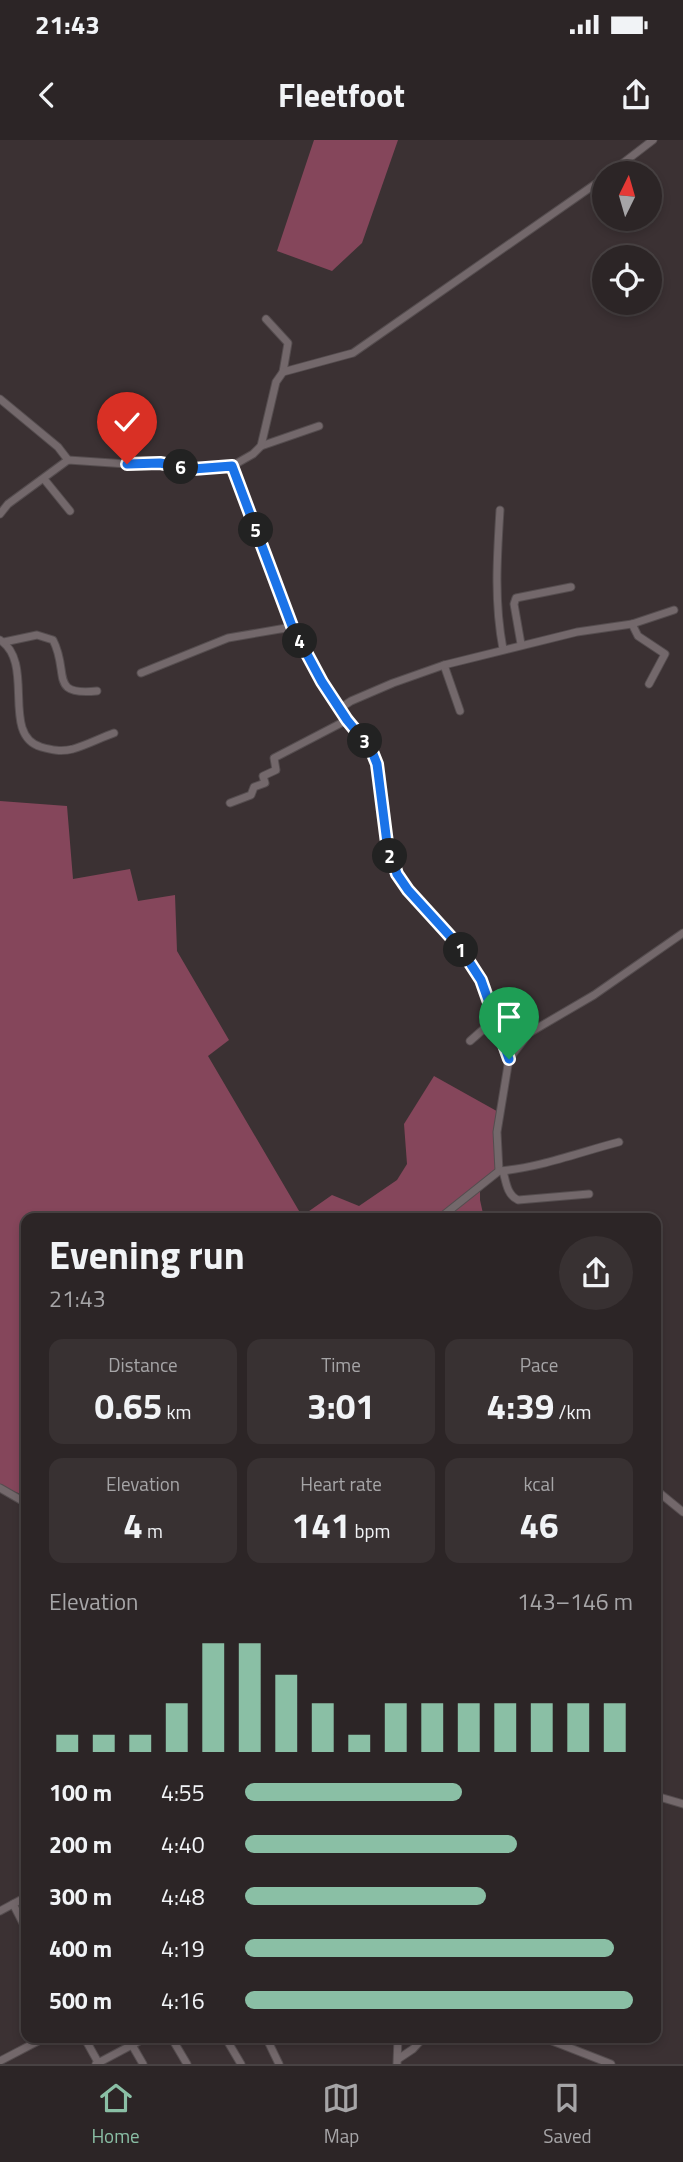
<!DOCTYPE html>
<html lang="en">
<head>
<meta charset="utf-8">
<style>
	body { margin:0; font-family:"Titillium Web",sans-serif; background:#383132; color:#f1f3f6; height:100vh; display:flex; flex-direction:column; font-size:26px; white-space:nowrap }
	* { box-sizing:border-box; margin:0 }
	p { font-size:23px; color:#a6a5a7 }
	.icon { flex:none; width:38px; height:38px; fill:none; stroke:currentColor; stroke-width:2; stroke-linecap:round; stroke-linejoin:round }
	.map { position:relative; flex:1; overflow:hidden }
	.panel { position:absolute; left:21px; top:1073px; width:640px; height:830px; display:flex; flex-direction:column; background:#2c2526; border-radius:14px; box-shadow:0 4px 10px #0003,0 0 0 2px #484243 }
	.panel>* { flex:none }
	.needle { width:46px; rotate:5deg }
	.controls { position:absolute; left:592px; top:21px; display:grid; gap:14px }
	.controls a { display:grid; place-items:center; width:70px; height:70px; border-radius:50%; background:#2c2526; box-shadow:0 4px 10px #0003,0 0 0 2px #484243; font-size:35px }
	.pin { position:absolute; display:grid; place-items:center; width:60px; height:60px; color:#fff; margin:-72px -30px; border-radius:50% 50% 50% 0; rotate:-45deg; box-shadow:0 0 7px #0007 }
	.pin .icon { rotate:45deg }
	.km { position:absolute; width:35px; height:35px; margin:-18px; border-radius:50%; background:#222; color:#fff; font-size:19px; line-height:35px; text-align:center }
	.round { display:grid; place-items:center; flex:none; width:74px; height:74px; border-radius:37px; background:#383132 }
	.head { display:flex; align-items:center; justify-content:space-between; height:119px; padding:0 28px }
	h1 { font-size:38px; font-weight:700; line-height:52px }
	.stats { display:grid; grid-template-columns:repeat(3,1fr); gap:10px; height:119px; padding:7px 28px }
	.stats div { display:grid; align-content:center; border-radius:14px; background:#383132; text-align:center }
	.stats b { font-size:35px; font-weight:700 }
	.stats small { font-size:19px; font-weight:400 }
	.stats p { font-size:19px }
	.chart { height:196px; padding:14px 28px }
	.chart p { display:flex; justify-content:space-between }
	.chart svg { width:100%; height:126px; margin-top:7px; stroke:#8abfa5; stroke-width:6 }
	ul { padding:0 28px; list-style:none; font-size:23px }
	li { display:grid; grid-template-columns:112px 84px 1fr; align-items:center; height:52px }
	li i { height:18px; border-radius:9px; background:#8abfa5 }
	.status { display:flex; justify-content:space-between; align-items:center; height:49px; padding:0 35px; background:#2c2526; direction:ltr }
	.status svg { height:19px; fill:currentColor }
	header { display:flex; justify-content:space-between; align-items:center; height:91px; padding:0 28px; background:#2c2526; font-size:32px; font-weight:700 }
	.tabs { display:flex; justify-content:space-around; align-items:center; height:98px; border-top:2px solid #484243; background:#2c2526; font-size:19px; color:#a6a5a7 }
	.tabs a { display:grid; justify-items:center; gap:4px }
	.tabs .on { color:#8abfa5 }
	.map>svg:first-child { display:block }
</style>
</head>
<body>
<div class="status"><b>21:43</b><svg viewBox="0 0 49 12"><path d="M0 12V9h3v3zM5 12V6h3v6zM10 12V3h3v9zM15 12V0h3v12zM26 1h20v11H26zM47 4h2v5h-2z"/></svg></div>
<header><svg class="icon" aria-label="back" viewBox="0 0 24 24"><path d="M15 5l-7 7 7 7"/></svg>Fleetfoot<svg class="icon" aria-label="share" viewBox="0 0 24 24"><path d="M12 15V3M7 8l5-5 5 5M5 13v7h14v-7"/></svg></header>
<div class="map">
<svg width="683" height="1924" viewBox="0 0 683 1924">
	<rect width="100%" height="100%" fill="#3b3133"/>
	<g fill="#85465b">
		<path d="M314 0H398L362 103 332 131 277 111Z"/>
		<path d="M0 661 67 666 73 739 130 729 138 761 175 755 177 811 229 900 208 916 302 1076 332 1055 359 1066 397 1040 407 1024 404 984 434 936 502 974 498 1031 480 1046V1060L484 1078H26V1356L0 1346Z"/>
	</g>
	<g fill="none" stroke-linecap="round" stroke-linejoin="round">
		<g stroke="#554d4f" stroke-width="9">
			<g id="minor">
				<path d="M610 33 653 0"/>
				<path d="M266 179 288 203 283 232"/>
				<path d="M0 259 58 307 68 320"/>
				<path d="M261 306 319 286"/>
				<path d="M232 326 253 314 261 306 276 242 283 232 353 213 604 38"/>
				<path d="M44 339 70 371"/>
				<path d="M500 370C497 418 494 461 503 509"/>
				<path d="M0 374 8 364 68 320 127 324 160 323 193 329 232 326 292 487 322 542 347 580 371 609 377 624 387 703 397 734 408 750 459 806 481 840 509 919 497 992 499 1031 440 1078"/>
				<path d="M632 484 638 496 665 514 649 544"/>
				<path d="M0 500C36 523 0 595 41 607 52 610 61 612 73 609 87 605 100 598 114 593"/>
				<path d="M4 502 37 495 53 500C70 533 48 556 97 551"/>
				<path d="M521 504 514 464 516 458 571 447"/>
				<path d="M444 525 460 571"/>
				<path d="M141 533 228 498 292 487"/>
				<path d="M339 569 351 561 393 543 444 525 577 492 632 484 674 470"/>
				<path d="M230 663 251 655 254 647 265 643 263 636 276 630 274 618 347 580"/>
				<path d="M470 901 495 879"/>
				<path d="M509 919 529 893 594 855 683 793"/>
				<path d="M499 1031C539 1028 580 1012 619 1002"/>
				<path d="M503 1031C506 1042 507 1055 518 1060L589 1054"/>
				<path d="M0 1348 26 1363"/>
				<path d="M656 1350 683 1372"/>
				<path d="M656 1656 683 1664"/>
				<path d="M13 1764 26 1789"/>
				<path d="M0 1771 26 1757"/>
				<path d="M84 1897 99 1924"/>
				<path d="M171 1897 187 1924"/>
				<path d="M225 1897 241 1924"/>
				<path d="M266 1897 279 1924"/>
				<path d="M542 1897 611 1924"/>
				<path d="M132 1905 143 1924"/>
				<path d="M398 1919 413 1909 424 1897"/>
				<path d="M0 1921 46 1897"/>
				<path d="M96 1924 147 1897"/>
				<path d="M397 1924 398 1897"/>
			</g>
		</g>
		<use href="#minor" stroke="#73686b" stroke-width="7"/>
	</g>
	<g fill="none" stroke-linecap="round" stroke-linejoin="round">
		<g stroke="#fff" stroke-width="14">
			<path id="route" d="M127 324 160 323 193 329 232 326 292 486 322 542 347 580 371 609 377 624 387 703 397 734 408 750 459 806 481 840 509 919"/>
		</g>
		<use href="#route" stroke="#1a73e8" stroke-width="9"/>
	</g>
</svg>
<div class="controls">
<a><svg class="needle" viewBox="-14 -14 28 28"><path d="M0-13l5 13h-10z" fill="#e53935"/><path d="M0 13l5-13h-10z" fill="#a6a5a7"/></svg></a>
<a><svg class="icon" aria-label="locate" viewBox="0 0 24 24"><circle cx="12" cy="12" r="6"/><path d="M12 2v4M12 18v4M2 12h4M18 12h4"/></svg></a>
</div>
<div class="pin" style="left:509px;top:919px;background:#1e9e55"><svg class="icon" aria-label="arrive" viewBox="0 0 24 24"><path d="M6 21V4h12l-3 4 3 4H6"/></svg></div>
<div class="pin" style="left:127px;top:324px;background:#d93025"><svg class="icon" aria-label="check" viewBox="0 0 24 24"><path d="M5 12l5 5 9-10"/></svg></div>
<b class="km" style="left:461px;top:810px">1</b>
<b class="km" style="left:390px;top:716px">2</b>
<b class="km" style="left:365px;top:601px">3</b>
<b class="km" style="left:300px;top:501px">4</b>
<b class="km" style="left:256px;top:390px">5</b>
<b class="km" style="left:181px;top:327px">6</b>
<section class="panel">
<div class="head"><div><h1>Evening run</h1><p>21:43</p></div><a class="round"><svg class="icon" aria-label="share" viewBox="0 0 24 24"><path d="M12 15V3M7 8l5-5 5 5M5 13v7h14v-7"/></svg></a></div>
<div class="stats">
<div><p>Distance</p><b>0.65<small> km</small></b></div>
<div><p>Time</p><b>3:01</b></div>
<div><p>Pace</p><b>4:39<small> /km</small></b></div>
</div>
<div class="stats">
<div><p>Elevation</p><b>4<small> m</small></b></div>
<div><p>Heart rate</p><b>141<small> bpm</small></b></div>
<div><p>kcal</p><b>46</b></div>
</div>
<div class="chart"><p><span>Elevation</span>143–146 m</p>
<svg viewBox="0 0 160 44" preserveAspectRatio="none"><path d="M5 44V38M15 44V38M25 44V38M35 44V27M45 44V6M55 44V6M65 44V17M75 44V27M85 44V38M95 44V27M105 44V27M115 44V27M125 44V27M135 44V27M145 44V27M155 44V27"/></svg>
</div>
<ul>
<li><b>100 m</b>4:55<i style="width:56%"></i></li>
<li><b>200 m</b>4:40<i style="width:70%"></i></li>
<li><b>300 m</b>4:48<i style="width:62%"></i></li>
<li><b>400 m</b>4:19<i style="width:95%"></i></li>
<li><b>500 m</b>4:16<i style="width:100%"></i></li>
</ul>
</section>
</div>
<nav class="tabs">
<a class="on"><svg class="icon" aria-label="home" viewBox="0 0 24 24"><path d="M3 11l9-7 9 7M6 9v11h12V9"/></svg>Home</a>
<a><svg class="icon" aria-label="map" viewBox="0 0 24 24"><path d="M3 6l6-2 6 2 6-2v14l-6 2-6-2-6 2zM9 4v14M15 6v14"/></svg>Map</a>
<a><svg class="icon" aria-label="saved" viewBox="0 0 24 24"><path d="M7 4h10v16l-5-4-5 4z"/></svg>Saved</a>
</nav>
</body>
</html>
